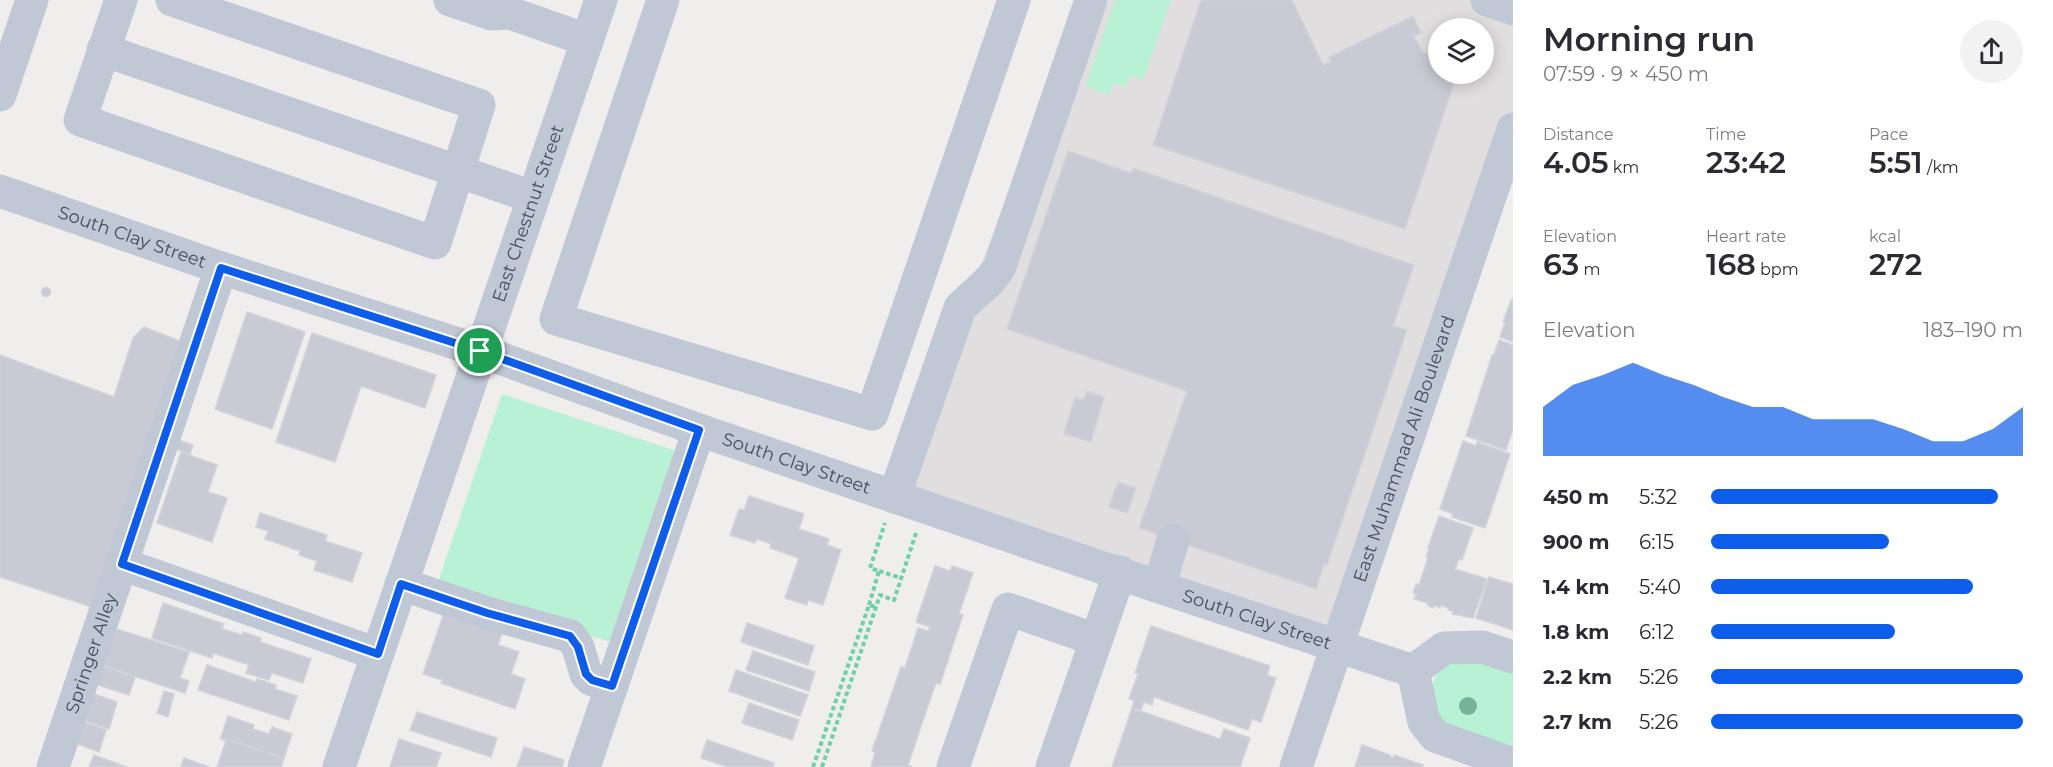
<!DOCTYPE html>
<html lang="en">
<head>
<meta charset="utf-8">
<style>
	body { margin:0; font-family:Montserrat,sans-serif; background:#f2f2f3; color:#2b2b33; height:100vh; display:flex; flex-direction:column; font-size:22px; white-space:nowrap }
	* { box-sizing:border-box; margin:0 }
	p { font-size:20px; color:#7c7c81 }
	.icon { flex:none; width:33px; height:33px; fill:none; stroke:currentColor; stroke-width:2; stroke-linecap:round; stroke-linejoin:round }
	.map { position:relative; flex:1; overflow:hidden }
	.sheet { display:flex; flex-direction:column; background:#fff; width:540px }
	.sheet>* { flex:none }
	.fabs { position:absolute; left:1428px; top:18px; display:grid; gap:12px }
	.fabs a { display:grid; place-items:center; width:66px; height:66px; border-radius:50%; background:#fff; box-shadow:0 3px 15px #0003; font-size:30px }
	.pin { position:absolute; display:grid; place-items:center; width:51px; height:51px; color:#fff; margin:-26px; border:3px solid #fff; border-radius:50%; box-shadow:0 2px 6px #0007 }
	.round { display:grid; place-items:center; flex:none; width:63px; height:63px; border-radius:32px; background:#f2f2f3 }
	.headline { display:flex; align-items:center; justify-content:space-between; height:102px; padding:0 30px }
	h1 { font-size:33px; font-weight:600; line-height:45px }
	.stats { display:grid; grid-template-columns:repeat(3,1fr); gap:9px; height:102px; padding:6px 30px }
	.stats div { display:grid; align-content:center }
	.stats b { font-size:30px; font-weight:600 }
	.stats small { font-size:16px; font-weight:400 }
	.stats p { font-size:16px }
	.chart { height:168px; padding:12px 30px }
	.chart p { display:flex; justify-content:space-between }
	.chart svg { width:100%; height:108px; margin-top:6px; fill:#0d5cea; opacity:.7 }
	ul { padding:0 30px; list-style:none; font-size:20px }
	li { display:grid; grid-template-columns:96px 72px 1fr; align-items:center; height:45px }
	li i { height:15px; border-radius:8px; background:#0d5cea }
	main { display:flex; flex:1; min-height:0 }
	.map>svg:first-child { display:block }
</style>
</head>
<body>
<main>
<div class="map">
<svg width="1513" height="767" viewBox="0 0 1513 767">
	<rect width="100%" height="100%" fill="#f0eded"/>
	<path fill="#e1dedf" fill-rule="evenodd" d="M1080 0H1513V131L1337 645 894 497ZM1438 28H1484V74H1438Z"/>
	<g fill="#b8f1d3">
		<path d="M1115 0H1171L1143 80 1130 75 1126 87 1113 83 1109 95 1085 86Z"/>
		<path d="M502 394 680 452 614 643 436 588Z"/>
		<path d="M1451 658 1513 669V750L1438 720C1428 690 1428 681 1451 658Z"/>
	</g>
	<g fill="#c9cbd4" stroke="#d1d3d9" stroke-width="1.5">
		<path d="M1201 0H1292L1323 65 1331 61 1329 57 1413 16 1421 33 1414 36 1422 52 1431 55 1438 37V74H1450L1449 79 1455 80 1405 229 1153 145Z"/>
		<path d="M1068 151 1131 173 1133 168 1414 265 1393 326 1407 330 1327 565 1324 564 1316 589 1139 528 1187 391 1007 329Z"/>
		<circle cx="46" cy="292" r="4.5"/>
		<path d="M1513 299V342L1500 337 1505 323 1503 322 1511 300Z"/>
		<path d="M247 312 305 332 272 429 215 409Z"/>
		<path d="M144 327 185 343 95 608 0 577V355L114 397 133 338Z"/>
		<path d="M312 333 436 375 425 408 361 386 335 462 276 442Z"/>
		<path d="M1499 340 1513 345V429L1506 450 1466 436 1492 355H1494Z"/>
		<path d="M1087 391 1104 397 1091 442 1064 434 1075 397 1083 400Z"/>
		<path d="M178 440 193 445 190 454 175 449Z"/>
		<path d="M1463 441 1476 446 1477 442 1510 454 1485 528 1452 517 1453 514 1440 509Z"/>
		<path d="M181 452 217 465 208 492 227 498 212 542 157 523Z"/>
		<path d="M1118 482 1136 488 1127 513 1109 507Z"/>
		<path d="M749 496 804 514 799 529 829 539 827 545 841 550 823 605 808 600 807 605 785 598 799 558 770 548 771 544 760 540 757 539 755 543 730 535 739 509 744 510Z"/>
		<path d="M260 513 327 535 325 541 362 553 352 582 314 570 317 561 299 555 300 551 265 539 268 531 256 527Z"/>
		<path d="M1439 516 1473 528 1462 560 1459 559 1455 569 1487 579 1473 618 1452 614 1453 611 1448 610V608L1441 605 1440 608 1434 605 1433 608 1427 605 1428 603 1414 599 1416 594 1413 593 1416 584 1419 585 1428 558 1426 557 1429 549 1428 548Z"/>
		<path d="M935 566 950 571 952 566 973 573 959 614 963 615 940 684 936 683 933 691 908 765 912 767H871L875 752 872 751 901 667 905 668 918 628 928 631 930 627 916 622Z"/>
		<path d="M1489 577 1513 584V630L1476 618Z"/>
		<path d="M163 603 224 624 222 629 243 635V632L261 638 260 642 311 659 303 683 272 673 269 680 246 673 249 665 213 653 212 658 152 638Z"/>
		<path d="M445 610 504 627 498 645 519 652 511 674 525 679 515 709 441 683 442 680 423 674Z"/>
		<path d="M747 623 814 646 808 665 741 642Z"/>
		<path d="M1151 626 1270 666 1267 675 1276 678 1261 722 1252 719 1248 730 1154 697 1152 705 1144 702 1141 710 1132 708 1134 700 1129 699 1138 674 1135 673Z"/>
		<path d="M113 628 189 652 180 678 189 681 185 693 101 665Z"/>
		<path d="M753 651 815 672 809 691 746 670Z"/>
		<path d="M98 664 135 677 129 695 92 683Z"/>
		<path d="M207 665 256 682 257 679 276 685 275 689 297 696 289 720 198 690Z"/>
		<path d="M736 670 808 695 800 716 729 691Z"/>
		<path d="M164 691 174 694 168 717 157 713Z"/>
		<path d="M88 692 117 702 109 729 80 719Z"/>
		<path d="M749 703 799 720 792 740 742 723Z"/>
		<path d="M1132 708 1220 739 1224 729 1250 738 1240 767H1112Z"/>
		<path d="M417 712 497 738 491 757 410 730Z"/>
		<path d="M228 716 254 725 253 729 269 734 272 727 292 734 284 758 221 737Z"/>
		<path d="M79 720 106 730 99 752 72 742Z"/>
		<path d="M221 737 284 758 281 767H217L226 741 221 739Z"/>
		<path d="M399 739 441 753 436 767H390Z"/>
		<path d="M707 740 774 763 773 767H728L701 758Z"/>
		<path d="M1362 745 1390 755V757L1393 758 1394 755 1423 765 1422 767H1355Z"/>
		<path d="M524 747 564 760 562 767H517Z"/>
		<path d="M94 755 127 767H89Z"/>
		<path d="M184 758 209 767H181Z"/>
	</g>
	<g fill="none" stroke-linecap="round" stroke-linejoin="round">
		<g stroke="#6ed1a8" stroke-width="4" stroke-dasharray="4.5 3" stroke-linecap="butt">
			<path d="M879 571 901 578"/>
			<path d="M869 605 879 571 870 568 885 523"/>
			<path d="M813 767 869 605 876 607"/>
			<path d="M822 767 880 595 894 600 916 533"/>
		</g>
		<g stroke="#bfc8d4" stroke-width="33">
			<path d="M121 0 80 120 435 243 479 105 172 0"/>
			<path d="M450 0 491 14 510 13 587 40"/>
			<path d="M663 0 556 319 872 414 1014 0"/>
			<path d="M1487 0 1513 9"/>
			<path d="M103 50 533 197"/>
			<path d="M0 95 32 0"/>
			<path id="s1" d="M0 191 221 268 480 351 699 430 1159 587 1413 671"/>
			<path d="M894 497 960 308C973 294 991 283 1000 266L1091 0"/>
			<path d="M122 564 377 654"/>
			<path d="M401 584 487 613 570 636 578 647 586 674 592 680 612 686"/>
			<path d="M1159 587 1173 540"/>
			<path d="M1413 671 1424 722 1435 736 1513 764"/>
			<path d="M1413 671 1444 648 1482 647 1513 657"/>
			<path id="s2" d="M53 767 221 268"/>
			<path id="s3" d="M339 767 601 0"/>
			<path d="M584 767 699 430"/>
			<path d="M953 767 1008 609 1096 640"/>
			<path d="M1052 767 1120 572"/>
			<path id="s4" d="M1296 767 1513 129"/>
		</g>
	</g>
	<circle fill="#75b298" cx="1468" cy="706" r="9"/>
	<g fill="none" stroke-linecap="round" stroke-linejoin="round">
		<g stroke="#fff" stroke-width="12">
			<path id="route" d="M221 268 480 351 699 430 612 686 592 680 586 674 578 647 570 636 487 613 401 584 378 654 122 564Z"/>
		</g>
		<use href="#route" stroke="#0d5cea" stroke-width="8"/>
	</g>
	<g text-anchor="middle" stroke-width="6" stroke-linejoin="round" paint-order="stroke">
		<g font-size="18" fill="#444f5c" stroke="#fff">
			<text dy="6" stroke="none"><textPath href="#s3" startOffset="585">East Chestnut Street</textPath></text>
			<text dy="6" stroke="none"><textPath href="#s1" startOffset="140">South Clay Street</textPath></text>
			<text dy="6" stroke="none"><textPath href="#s4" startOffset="336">East Muhammad Ali Boulevard</textPath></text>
			<text dy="6" stroke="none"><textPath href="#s1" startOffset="842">South Clay Street</textPath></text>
			<text dy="6" stroke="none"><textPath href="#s1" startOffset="1328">South Clay Street</textPath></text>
			<text dy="6" stroke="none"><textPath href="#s2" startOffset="120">Springer Alley</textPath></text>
		</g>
	</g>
</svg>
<div class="fabs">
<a><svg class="icon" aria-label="layers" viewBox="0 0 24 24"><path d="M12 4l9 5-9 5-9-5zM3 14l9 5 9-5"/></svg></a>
</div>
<div class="pin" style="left:480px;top:351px;background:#1e9e55"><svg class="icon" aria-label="arrive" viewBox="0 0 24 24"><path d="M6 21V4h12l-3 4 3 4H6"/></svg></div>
</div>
<section class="sheet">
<div class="headline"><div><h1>Morning run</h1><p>07:59 · 9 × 450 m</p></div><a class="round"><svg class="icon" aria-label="share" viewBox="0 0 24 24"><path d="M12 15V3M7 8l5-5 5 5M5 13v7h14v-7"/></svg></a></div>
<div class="stats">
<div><p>Distance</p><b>4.05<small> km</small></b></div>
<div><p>Time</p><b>23:42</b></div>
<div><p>Pace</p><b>5:51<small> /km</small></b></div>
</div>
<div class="stats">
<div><p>Elevation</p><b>63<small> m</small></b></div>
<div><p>Heart rate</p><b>168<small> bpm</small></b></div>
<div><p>kcal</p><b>272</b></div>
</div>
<div class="chart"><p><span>Elevation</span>183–190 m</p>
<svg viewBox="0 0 160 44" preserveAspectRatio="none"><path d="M0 44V24L10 15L20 11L30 6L40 11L50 15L60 20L70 24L80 24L90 29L100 29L110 29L120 33L130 38L140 38L150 33L160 24V44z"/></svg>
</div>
<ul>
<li><b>450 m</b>5:32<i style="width:92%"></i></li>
<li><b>900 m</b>6:15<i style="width:57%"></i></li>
<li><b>1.4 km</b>5:40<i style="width:84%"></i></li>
<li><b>1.8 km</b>6:12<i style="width:59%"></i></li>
<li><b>2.2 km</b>5:26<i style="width:100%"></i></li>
<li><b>2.7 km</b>5:26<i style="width:100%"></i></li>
</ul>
</section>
</main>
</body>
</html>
